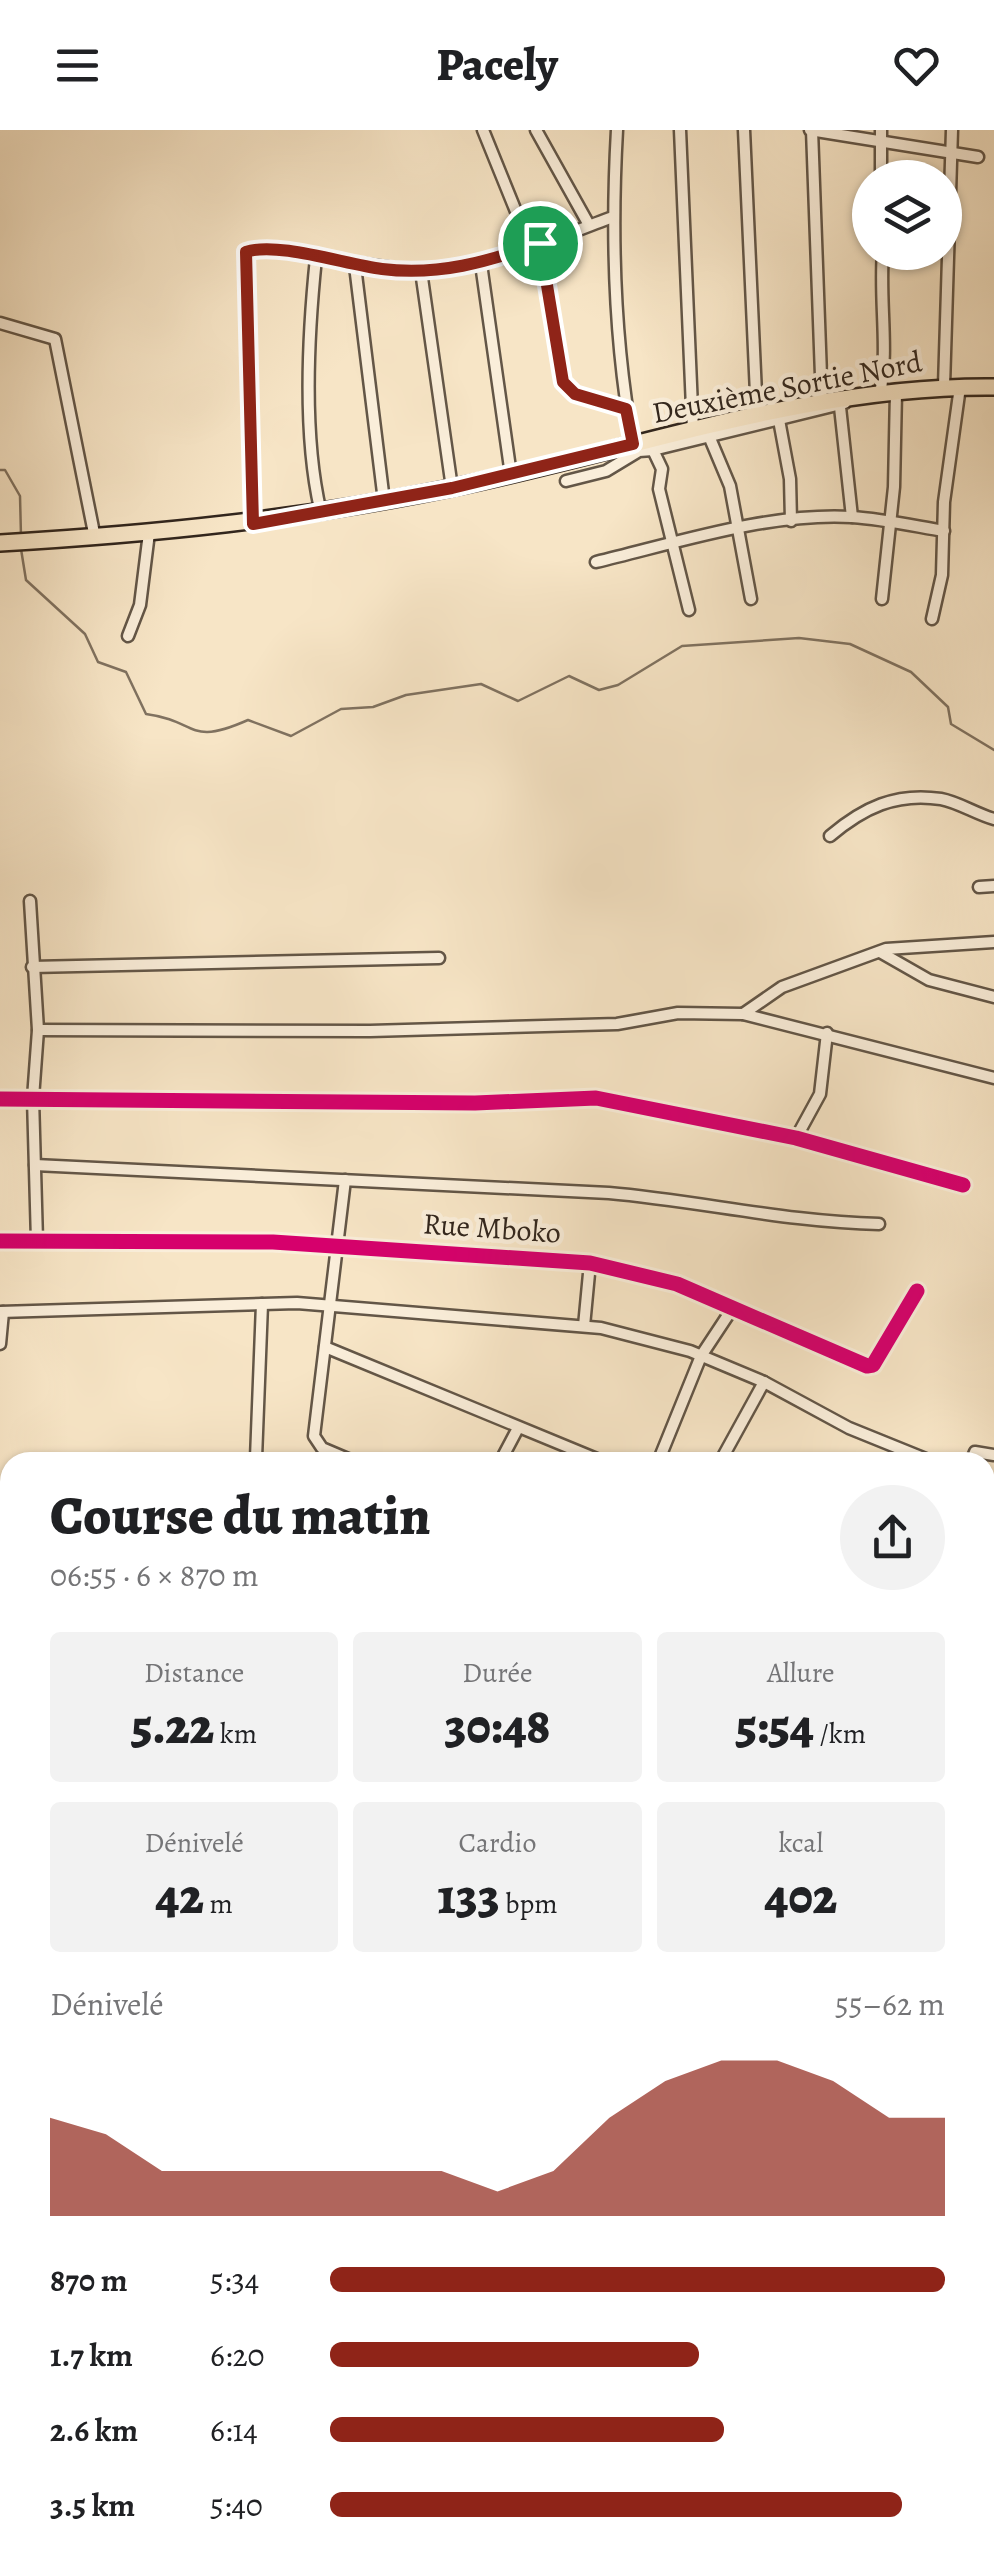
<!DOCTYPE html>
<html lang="fr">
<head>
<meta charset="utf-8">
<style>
	body { margin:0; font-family:Alegreya,serif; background:#f2f2f2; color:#202124; height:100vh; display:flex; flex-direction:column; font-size:38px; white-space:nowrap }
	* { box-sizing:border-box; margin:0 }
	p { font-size:32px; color:#757577 }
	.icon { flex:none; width:55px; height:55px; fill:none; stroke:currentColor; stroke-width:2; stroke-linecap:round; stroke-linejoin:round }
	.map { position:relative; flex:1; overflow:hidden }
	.side { position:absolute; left:0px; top:1322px; width:995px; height:1112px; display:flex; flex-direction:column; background:#fff; border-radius:30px 30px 0 0; box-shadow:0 2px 8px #0004 }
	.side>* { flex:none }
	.buttons { position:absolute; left:852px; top:30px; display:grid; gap:20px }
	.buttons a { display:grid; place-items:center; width:110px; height:110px; border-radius:50%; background:#fff; box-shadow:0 2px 8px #0004; font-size:50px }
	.pin { position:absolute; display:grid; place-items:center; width:85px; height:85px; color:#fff; margin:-42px; border:5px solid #fff; border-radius:50%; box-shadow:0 2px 10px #0007 }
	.round { display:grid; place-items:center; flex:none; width:105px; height:105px; border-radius:52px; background:#f2f2f2 }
	.headline { display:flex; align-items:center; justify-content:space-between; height:170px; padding:0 50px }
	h1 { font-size:55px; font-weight:800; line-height:75px }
	.metrics { display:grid; grid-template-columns:repeat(3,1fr); gap:15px; height:170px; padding:10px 50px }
	.metrics div { display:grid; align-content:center; border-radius:10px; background:#f2f2f2; text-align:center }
	.metrics b { font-size:50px; font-weight:800 }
	.metrics small { font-size:28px; font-weight:400 }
	.metrics p { font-size:28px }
	.chart { height:280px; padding:20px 50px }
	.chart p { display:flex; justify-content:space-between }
	.chart svg { width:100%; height:180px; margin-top:10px; fill:#8f2418; opacity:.7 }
	ul { padding:0 50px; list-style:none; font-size:32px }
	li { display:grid; grid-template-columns:160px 120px 1fr; align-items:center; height:75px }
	li i { height:25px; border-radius:12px; background:#8f2418 }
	header { display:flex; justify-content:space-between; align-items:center; height:130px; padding:0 50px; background:#fff; font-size:45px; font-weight:800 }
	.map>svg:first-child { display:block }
</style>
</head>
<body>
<header><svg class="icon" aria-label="menu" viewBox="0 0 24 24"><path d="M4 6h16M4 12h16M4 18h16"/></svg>Pacely<svg class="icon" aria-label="heart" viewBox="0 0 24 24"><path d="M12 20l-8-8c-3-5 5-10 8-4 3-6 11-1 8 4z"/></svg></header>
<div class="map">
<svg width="994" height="2433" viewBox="0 0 994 2433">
	<rect width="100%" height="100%" fill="#f7e5c6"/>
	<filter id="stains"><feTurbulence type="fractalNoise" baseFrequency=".002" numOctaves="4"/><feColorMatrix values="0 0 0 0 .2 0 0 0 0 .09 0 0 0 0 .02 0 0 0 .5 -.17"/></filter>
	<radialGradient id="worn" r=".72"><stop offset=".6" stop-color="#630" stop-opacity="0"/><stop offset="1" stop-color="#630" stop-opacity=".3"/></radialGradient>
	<g fill="#d6c5a9" stroke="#847663" stroke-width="2.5">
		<path d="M10 1367V1644L0 1642V1370Z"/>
		<path d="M994 1633V1962H985V1636Z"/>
		<path d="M10 1730V1958L0 1974V1754Z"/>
		<path d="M985 1977 994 1979V2392L985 2388Z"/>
		<path d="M0 1994 10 2100V2344L0 2330Z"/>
		<path d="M98 2425H795L793 2433H104Z"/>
	</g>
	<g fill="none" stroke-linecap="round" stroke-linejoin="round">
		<g stroke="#807260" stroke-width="2.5">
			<path d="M0 340H5L20 366 21 406"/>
			<path d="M21 419 26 450 85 504 98 532 126 542 146 584C199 591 187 617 248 590L291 606 341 579 373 577 406 565 481 554 518 571 569 546 599 560 618 555 682 516 799 508 850 514 911 542 948 577 951 594 994 620"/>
			<path d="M0 1506 10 1498"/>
			<path d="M0 1562 10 1565"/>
			<path d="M0 1915 10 1898"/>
			<path d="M985 1917H994"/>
			<path d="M0 2228 10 2259"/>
		</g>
		<g stroke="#635647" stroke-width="15">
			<g id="minor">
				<path d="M483 0 530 116"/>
				<path d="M536 0 589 95"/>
				<path d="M617 0C611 105 614 211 633 314"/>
				<path d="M680 0 693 301"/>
				<path d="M744 0 757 286"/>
				<path d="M810 0 978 27"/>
				<path d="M812 0 822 273"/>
				<path d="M881 0V48"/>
				<path d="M540 113 563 252 575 264 627 279"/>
				<path d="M316 128C308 205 303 308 321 383"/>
				<path d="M481 134 511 345"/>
				<path d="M355 136 384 371"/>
				<path d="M421 141 452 358"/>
				<path d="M0 193 55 209 95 408"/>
				<path d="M944 256 952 0"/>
				<path d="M880 264C889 218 879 170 883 122"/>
				<path d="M840 277 852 387"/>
				<path d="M779 290 790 349 791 391"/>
				<path d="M709 306 730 356 751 469"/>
				<path d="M566 351 606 341 639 321 653 320"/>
				<path d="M253 393 246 122C271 113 386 142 429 141 492 139 554 108 613 87"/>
				<path d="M596 432C676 413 770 382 852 387 883 389 914 396 944 401"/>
				<path d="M882 469 894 357 896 262"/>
				<path d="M689 480 659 359 662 339 653 320 845 273"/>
				<path d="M932 489 942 445 944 372 960 257"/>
				<path d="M128 506 140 475 149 403"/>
				<path d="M830 706C863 678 896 662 941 669 958 672 976 684 994 689"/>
				<path d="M979 757 994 756"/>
				<path d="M30 771 38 900 33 968 37 1111"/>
				<path d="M880 822 929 850 994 867"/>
				<path d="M32 837 439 828"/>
				<path d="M743 884 782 857 886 819 994 812"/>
				<path d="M38 900 370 901 617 894 678 883 743 884 994 948"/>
				<path d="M0 969 475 973 596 968 796 1008 963 1055"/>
				<path d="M796 1008 820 964 827 903"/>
				<path d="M35 1035 609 1063C700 1071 787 1092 879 1094"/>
				<path d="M345 1050 314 1306 322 1318 355 1332"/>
				<path d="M0 1111 273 1112 590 1133 677 1154 867 1236 873 1235 917 1161"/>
				<path d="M0 1182 297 1173 601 1198 690 1221 764 1252 849 1298 933 1332"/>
				<path d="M584 1196 590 1133"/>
				<path d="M0 1214 3 1182"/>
				<path d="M325 1217 604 1332"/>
				<path d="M256 1328 262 1174"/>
				<path d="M500 1332 518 1298"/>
				<path d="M658 1332 701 1226 734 1176"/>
				<path d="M720 1332 764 1252"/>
				<path d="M971 1332 975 1322 994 1325"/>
				<path d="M985 1372 994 1373"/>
				<path d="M985 1448 994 1451"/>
				<path d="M985 1515 994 1518"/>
				<path d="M985 1594 994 1598"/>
				<path d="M985 2207 994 2205"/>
				<path d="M985 2401 994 2406"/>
				<path d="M231 2425 242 2433"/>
				<path d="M50 2433 62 2425"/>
				<path d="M801 2433 806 2425"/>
			</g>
		</g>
		<g stroke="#32261d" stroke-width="20">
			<path id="primary" d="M0 413C153 404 301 389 451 358 631 321 809 255 994 257"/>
		</g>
		<use href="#minor" stroke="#faeeda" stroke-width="10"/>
		<use href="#primary" stroke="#f7e5c6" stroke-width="15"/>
		<g stroke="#faeeda" stroke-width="21">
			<g id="cycleway">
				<path d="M0 969 475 973 596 968 796 1008 963 1055"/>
				<path d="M0 1111 273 1112 590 1133 677 1154 867 1236 873 1235 917 1161"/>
			</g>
		</g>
		<use href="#cycleway" stroke="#d6006c" stroke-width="15"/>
	</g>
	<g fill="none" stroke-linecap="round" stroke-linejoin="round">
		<g stroke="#fff" stroke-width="20">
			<path id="route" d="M540 113 563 252 575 264 626 279 633 314 452 358 253 394 246 122C277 111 347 135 382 139 438 146 488 132 540 113Z"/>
		</g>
		<use href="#route" stroke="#8f2418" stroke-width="12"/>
	</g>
	<g text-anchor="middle" stroke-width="9" stroke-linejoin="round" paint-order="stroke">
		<g font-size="30" fill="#32261d" stroke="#faeeda">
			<text transform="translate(787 257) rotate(-11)" y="10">Deuxième Sortie Nord</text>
			<text transform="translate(492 1098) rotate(4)" y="10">Rue Mboko</text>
		</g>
	</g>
	<rect width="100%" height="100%" filter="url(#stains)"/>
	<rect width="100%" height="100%" fill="url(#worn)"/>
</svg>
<div class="buttons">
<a><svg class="icon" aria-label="layers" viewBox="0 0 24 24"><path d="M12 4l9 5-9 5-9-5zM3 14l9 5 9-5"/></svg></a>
</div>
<div class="pin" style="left:540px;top:113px;background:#1e9e55"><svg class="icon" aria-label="arrive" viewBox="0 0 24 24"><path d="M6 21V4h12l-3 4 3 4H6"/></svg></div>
<section class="side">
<div class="headline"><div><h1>Course du matin</h1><p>06:55 · 6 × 870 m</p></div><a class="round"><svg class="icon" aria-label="share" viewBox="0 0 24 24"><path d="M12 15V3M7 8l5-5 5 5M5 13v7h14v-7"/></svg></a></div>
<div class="metrics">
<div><p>Distance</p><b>5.22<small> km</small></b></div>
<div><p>Durée</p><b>30:48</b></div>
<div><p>Allure</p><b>5:54<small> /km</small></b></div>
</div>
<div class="metrics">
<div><p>Dénivelé</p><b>42<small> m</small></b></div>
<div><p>Cardio</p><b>133<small> bpm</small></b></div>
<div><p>kcal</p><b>402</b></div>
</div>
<div class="chart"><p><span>Dénivelé</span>55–62 m</p>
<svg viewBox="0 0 160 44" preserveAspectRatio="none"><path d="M0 44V20L10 24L20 33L30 33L40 33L50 33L60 33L70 33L80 38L90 33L100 20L110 11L120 6L130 6L140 11L150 20L160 20V44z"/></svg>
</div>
<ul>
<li><b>870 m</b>5:34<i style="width:100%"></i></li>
<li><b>1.7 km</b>6:20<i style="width:60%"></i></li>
<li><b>2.6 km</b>6:14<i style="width:64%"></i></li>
<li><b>3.5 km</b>5:40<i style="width:93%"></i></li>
</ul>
</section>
</div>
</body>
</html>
